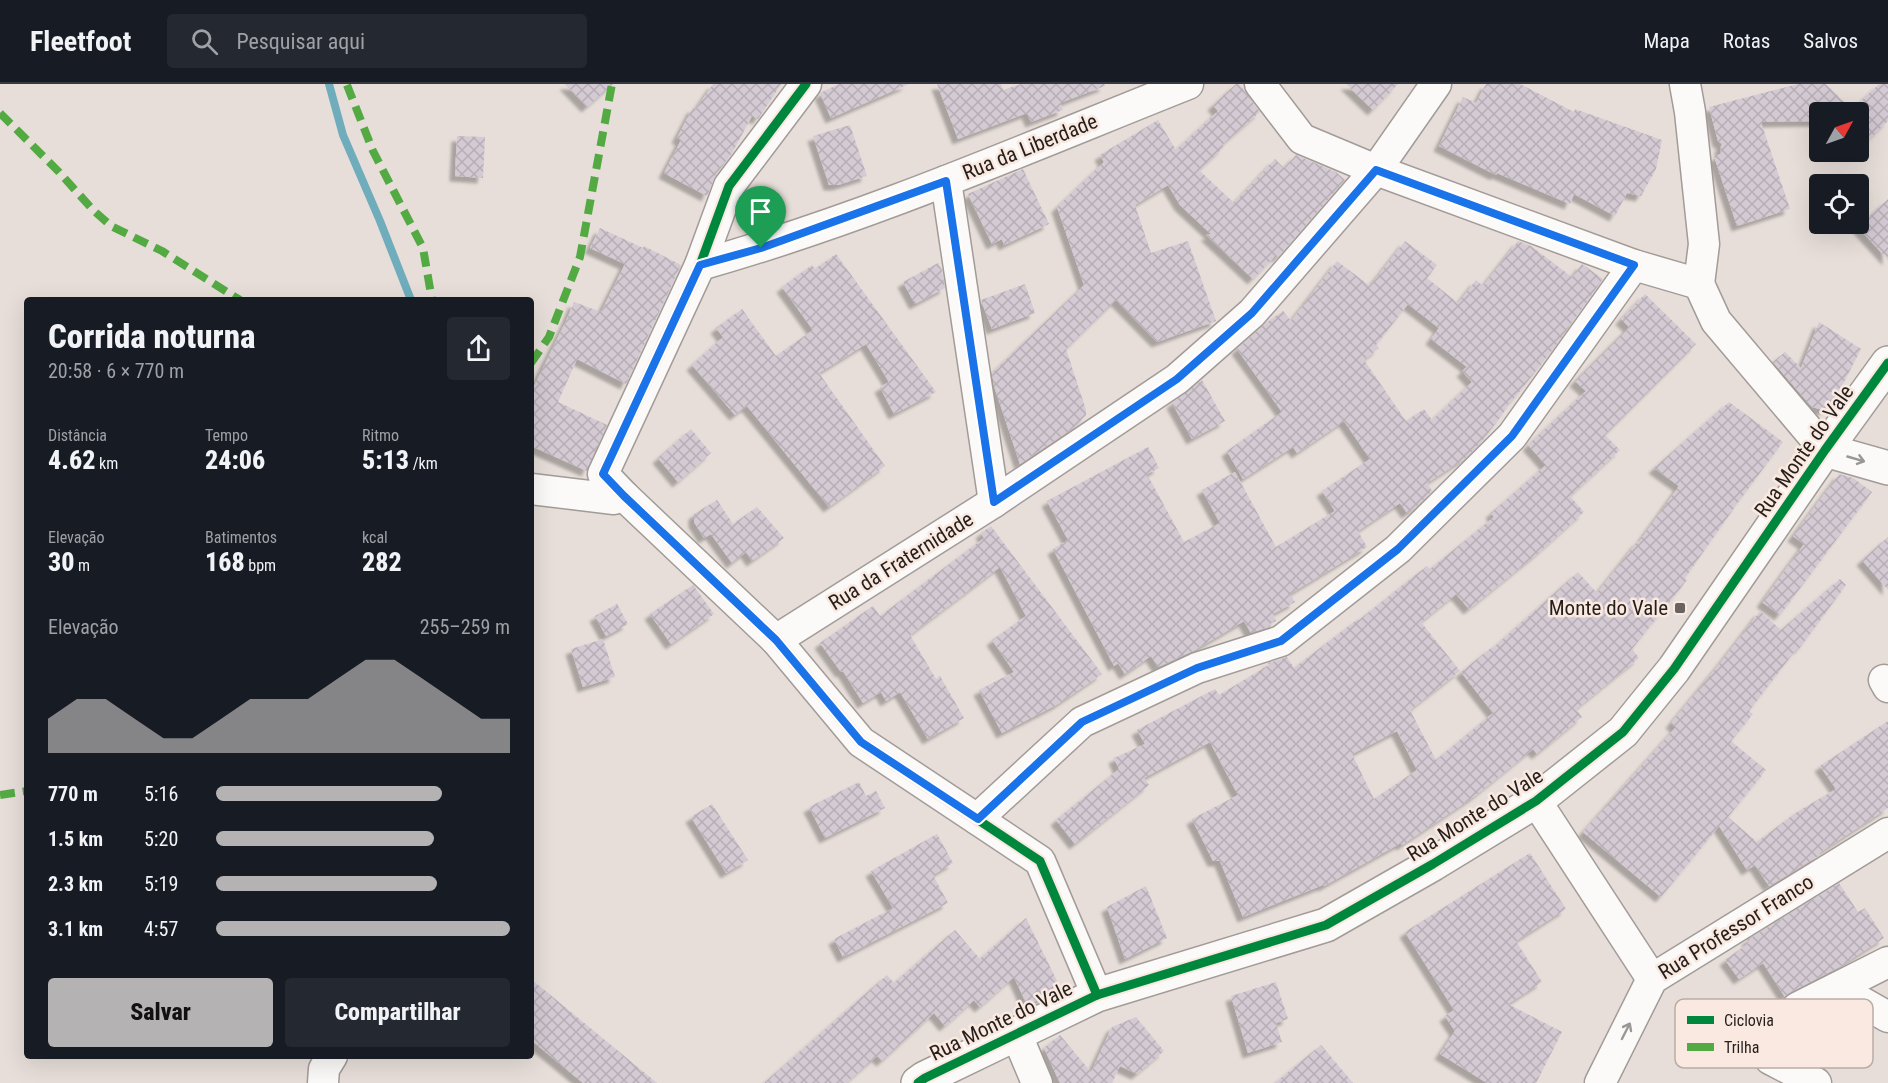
<!DOCTYPE html>
<html lang="pt">
<head>
<meta charset="utf-8">
<style>
	body { margin:0; font-family:"Roboto Condensed",sans-serif; background:#242831; color:#f1f3f6; height:100vh; display:flex; flex-direction:column; font-size:22px; white-space:nowrap }
	* { box-sizing:border-box; margin:0 }
	p { font-size:20px; color:#9ea1a6 }
	.icon { flex:none; width:33px; height:33px; fill:none; stroke:currentColor; stroke-width:2; stroke-linecap:round; stroke-linejoin:round }
	.map { position:relative; flex:1; overflow:hidden }
	.side { position:absolute; left:24px; top:213px; width:510px; height:762px; display:flex; flex-direction:column; background:#171b24; border-radius:6px; box-shadow:0 6px 24px #0002 }
	.side>* { flex:none }
	.needle { width:39px; rotate:50deg }
	.tools { position:absolute; left:1809px; top:18px; display:grid; gap:12px }
	.tools a { display:grid; place-items:center; width:60px; height:60px; border-radius:6px; background:#171b24; box-shadow:0 6px 24px #0002; font-size:30px }
	.pin { position:absolute; display:grid; place-items:center; width:51px; height:51px; color:#fff; margin:-62px -26px; border-radius:50% 50% 50% 0; rotate:-45deg; box-shadow:0 0 6px #0007 }
	.pin .icon { rotate:45deg }
	.round { display:grid; place-items:center; flex:none; width:63px; height:63px; border-radius:6px; background:#242831 }
	.head { display:flex; align-items:center; justify-content:space-between; height:102px; padding:0 24px }
	h1 { font-size:33px; font-weight:800; line-height:45px }
	.stats { display:grid; grid-template-columns:repeat(3,1fr); gap:9px; height:102px; padding:6px 24px }
	.stats div { display:grid; align-content:center }
	.stats b { font-size:26px; font-weight:800 }
	.stats small { font-size:16px; font-weight:400 }
	.stats p { font-size:16px }
	.chart { height:168px; padding:12px 24px }
	.chart p { display:flex; justify-content:space-between }
	.chart svg { width:100%; height:108px; margin-top:6px; fill:#b4b2b2; opacity:.7 }
	.action { display:flex; gap:12px; margin-top:auto; padding:12px 24px }
	.action a { flex:1; height:69px; border-radius:6px; background:#b4b2b2; color:#111; font-size:24px; font-weight:800; line-height:69px; text-align:center }
	.action a+a { background:#242831; color:#f1f3f6 }
	ul { padding:0 24px; list-style:none; font-size:20px }
	li { display:grid; grid-template-columns:96px 72px 1fr; align-items:center; height:45px }
	li i { height:15px; border-radius:8px; background:#b4b2b2 }
	header { display:flex; align-items:center; gap:36px; box-sizing:border-box; height:84px; padding:0 30px; background:#171b24; border-bottom:2px solid #363941 }
	header strong { font-size:28px }
	nav { display:flex; gap:33px; margin-inline-start:auto; font-size:21px }
	.search { width:420px; height:54px; background:#242831; display:flex; align-items:center; gap:15px; box-sizing:border-box; padding:0 21px; border-radius:6px; color:#9ea1a6; font-size:22px }
	.map>svg:first-child { display:block }
</style>
</head>
<body>
<header>
<strong>Fleetfoot</strong>
<div class="search"><svg class="icon" aria-label="search" viewBox="0 0 24 24"><circle cx="10" cy="10" r="6"/><path d="M15 15l6 6"/></svg>Pesquisar aqui</div>
<nav><a>Mapa</a><a>Rotas</a><a>Salvos</a></nav>
</header>
<div class="map">
<svg width="1888" height="999" viewBox="0 0 1888 999">
	<defs>
		<pattern id="building-cross-hatch" width="8" height="8" patternUnits="userSpaceOnUse" patternTransform="scale(1.5)"><rect width="8" height="8" fill="#d4cad4"/><path d="M0 0l8 8M0 8l8-8" fill="none" stroke="#b6adb5"/></pattern>
		<filter id="shadow"><feDropShadow dx="-5.5" dy="5.5" stdDeviation="1.5" flood-color="#0004"/></filter>
	</defs>
	<rect width="100%" height="100%" fill="#e7ded9"/>
	<g fill="none" stroke-linecap="round" stroke-linejoin="round">
		<path stroke="#6fadbc" stroke-width="8" d="M329 0 343 51 380 137 411 216"/>
	</g>
	<g fill="url(#building-cross-hatch)" fill-rule="evenodd" filter="url(#shadow)">
		<path d="M565 0H613L587 23Z"/>
		<path d="M713 0H781L758 35 752 32 732 69 715 92 707 112 664 89 681 56 677 54 693 23 696 25Z"/>
		<path d="M839 0H909L831 34 820 9Z"/>
		<path d="M937 0H1001L1003 6 1021 0H1104L1105 2 1060 19 1063 26 1031 38 1027 29 958 55Z"/>
		<path d="M1236 0H1239L1244 6 1260 28 1222 61 1224 63 1199 86 1234 119 1275 75 1284 84 1296 71 1336 88 1345 96 1278 173 1276 171 1253 195 1206 151 1211 150 1180 121 1168 101 1135 121 1151 169 1188 157 1216 237 1157 258 1116 216 1066 265 1086 326V331L1072 345 1020 380 994 302 992 289 1084 201 1057 123 1104 78 1100 71 1158 36 1176 66 1218 27 1213 21Z"/>
		<path d="M1346 0H1398L1373 26Z"/>
		<path d="M1486 0H1520L1574 28 1575 25 1662 56 1656 85 1641 112 1627 109 1615 132 1574 110 1570 120 1497 89 1496 91 1439 62 1463 13 1476 19Z"/>
		<path d="M1798 0H1826L1854 28H1820V37L1761 38 1790 125 1737 142 1714 72 1721 70 1720 65 1722 60 1718 57 1709 23Z"/>
		<path d="M1879 0H1888V37L1858 66V20Z"/>
		<path d="M850 41 867 92 838 101H829L813 52Z"/>
		<path d="M457 52 485 53 483 94 455 92Z"/>
		<path d="M1023 85 1049 140 1004 161 1002 155 992 160 968 110Z"/>
		<path d="M1888 115V176L1858 143Z"/>
		<path d="M600 144 643 164 644 162 681 181 626 300 577 275 558 318 607 341 587 387 531 362V308L566 237 574 218 601 228 625 180 590 164Z"/>
		<path d="M1405 157 1437 181 1427 194 1458 219 1476 196 1483 202 1518 157 1531 162 1572 193 1582 180 1603 195 1554 264 1516 312 1505 323 1507 324 1480 360 1464 375 1427 399 1432 407 1416 423 1407 429 1400 419 1358 447 1367 463 1290 510 1295 518 1273 530 1276 537 1268 541 1269 543 1251 549 1244 537 1193 567 1158 583 1151 572 1125 590 1118 579 1114 582 1053 465 1068 456 1047 417 1148 363 1159 384 1147 390 1184 458 1220 439 1202 406 1235 388 1276 463 1335 427 1322 407 1370 375 1344 337 1297 369 1293 363 1243 395 1227 367 1282 328 1237 265 1266 239 1283 227 1291 237 1337 177 1370 202ZM1408 220 1439 244 1431 255 1467 283 1462 287 1472 298 1432 336 1424 325 1406 337 1364 276 1379 264 1376 261Z"/>
		<path d="M836 170 936 308 894 330 880 303 889 298 866 260 819 289 885 382 829 423 747 322 735 331 692 281 723 253 716 244 742 225 776 272 813 246 782 203 812 181 815 185Z"/>
		<path d="M938 179 942 186 945 204 915 220 903 198Z"/>
		<path d="M1025 200 1035 229 992 245 981 216Z"/>
		<path d="M1645 210 1696 260 1605 351 1620 366 1570 412 1584 428 1537 470 1469 525 1456 510 1421 538 1460 587 1410 626 1436 676 1493 629 1461 588 1492 563 1493 564 1578 488 1597 509 1638 457 1639 458 1679 402 1654 384 1729 318 1783 358 1739 417 1685 494 1687 496 1632 565 1639 574 1576 625 1582 633 1537 670 1533 665 1475 712 1402 761 1401 759 1324 802 1323 801 1243 833 1220 777H1213L1192 735 1238 711 1210 658 1144 694 1149 701 1075 760 1056 736 1119 685 1114 674 1145 660 1137 646 1215 605 1219 611 1269 581 1268 579 1287 573 1294 584 1358 535 1359 536 1427 482 1430 485 1494 433 1491 429 1546 381 1528 361 1586 307 1575 297 1629 243 1621 235ZM1397 647 1417 686 1374 715 1352 670Z"/>
		<path d="M1819 238 1861 265 1832 321 1823 326 1812 323 1773 278 1785 268 1801 284Z"/>
		<path d="M1202 296 1225 337 1192 355 1172 319Z"/>
		<path d="M691 345 711 369 678 398 658 374Z"/>
		<path d="M1839 390 1853 394 1872 408 1780 531 1762 518 1804 460 1793 452Z"/>
		<path d="M717 416 733 440 757 423 784 454 752 477 746 468 732 479 711 450 704 454 694 438V430Z"/>
		<path d="M991 442 1102 590 1058 620 1002 649 979 606 1014 588 992 556 1026 532 1000 483 910 551 936 595 940 592 964 634 928 655 900 608 886 617 881 608 863 619 843 587 841 588 820 559 873 522 880 532 984 454 981 449Z"/>
		<path d="M1888 453V506L1862 476Z"/>
		<path d="M1840 495 1846 501 1799 565 1798 563 1749 627 1753 630 1731 657 1766 686 1728 733 1757 758 1797 728 1836 705 1820 682 1888 637V724L1819 769 1820 771 1769 802 1755 781 1747 786 1719 742 1661 813 1583 748 1676 643 1671 639 1721 578 1760 527 1781 546Z"/>
		<path d="M693 501 714 530 671 560 650 530Z"/>
		<path d="M617 520 628 540 606 552 595 532Z"/>
		<path d="M603 555 615 593 583 603 571 565Z"/>
		<path d="M859 698 866 712 876 707 885 724 825 754 809 723Z"/>
		<path d="M712 720 748 776 726 789 691 733Z"/>
		<path d="M937 750 953 779 933 791 948 819 843 873 834 855 893 824 871 787Z"/>
		<path d="M1530 769 1566 825 1516 857 1542 898 1508 920 1562 948 1536 999H1487L1440 970 1455 947 1445 932 1454 926 1405 848Z"/>
		<path d="M1839 799 1858 828 1865 824 1884 854 1839 883 1789 909 1785 913 1763 879 1739 895 1725 876 1749 859 1747 856Z"/>
		<path d="M1146 802 1167 854 1125 875 1107 823Z"/>
		<path d="M1026 834 1061 905 1027 921 1014 893 980 923 974 916 945 942 934 929 882 977 877 972 846 999H764L887 891 894 899 955 846 980 875Z"/>
		<path d="M531 895 657 999H583L531 956Z"/>
		<path d="M1276 898 1288 935 1276 939 1282 958 1248 969 1231 912Z"/>
		<path d="M1136 933 1164 967 1137 990 1120 982 1112 999H1060L1044 964 1060 951 1091 988 1112 943Z"/>
		<path d="M1321 961 1353 999H1275Z"/>
	</g>
	<g fill="none" stroke-linecap="round" stroke-linejoin="round">
		<g stroke="#a29b98" stroke-width="33">
			<g id="minor">
				<path d="M806 0 729 102 700 181 603 390 624 412 776 556 861 658 1040 777 1097 911"/>
				<path d="M1260 0 1302 55 1376 86 1634 181 1699 200 1716 237 1825 366"/>
				<path d="M1685 0 1690 28 1704 160 1699 200"/>
				<path d="M946 97 994 418"/>
				<path d="M700 181C867 134 1027 64 1188 0"/>
				<path d="M531 405 614 415 624 412"/>
				<path d="M776 556 994 418 1177 295 1252 229 1376 86 1436 0"/>
				<path d="M1884 596 1888 603"/>
				<path d="M1536 717 1652 895"/>
				<path d="M977 735 1082 638 1197 584 1281 557 1398 465 1512 352 1634 181"/>
				<path d="M1837 904 1888 933"/>
				<path d="M1016 949 1037 999"/>
				<path d="M323 999 324 985 332 972"/>
				<path d="M1600 999 1652 895 1888 749"/>
				<path d="M1816 999 1770 975 1797 924 1888 878"/>
			</g>
		</g>
		<g stroke="#a29b98" stroke-width="36">
			<g id="tertiary">
				<path d="M1825 366 1888 384"/>
				<path d="M918 999 925 994 1097 911 1326 841 1433 780 1536 717 1623 648 1674 585 1825 366 1888 279"/>
			</g>
		</g>
		<use href="#minor" stroke="#fbfaf9" stroke-width="30"/>
		<use href="#tertiary" stroke="#fbfaf9" stroke-width="33"/>
		<g stroke="#53aa43" stroke-width="8" stroke-dasharray="15 8" stroke-linecap="butt">
			<path d="M347 1 373 67 423 164 432 216"/>
			<path d="M0 29 59 88 93 126 111 142 162 167 240 216"/>
			<path d="M531 279 549 253 580 173 612 0"/>
			<path d="M0 711 27 707"/>
		</g>
		<g stroke="#fae9e0" stroke-width="13">
			<g id="cycleway">
				<path d="M806 0 729 102 700 181 603 390 624 412 776 556 861 658 1040 777 1097 911"/>
				<path d="M918 999 925 994 1097 911 1326 841 1433 780 1536 717 1623 648 1674 585 1825 366 1888 279"/>
			</g>
		</g>
		<use href="#cycleway" stroke="#00873e" stroke-width="9"/>
	</g>
	<defs><path id="oneway-shaft" d="M-6 0H5M1.5-3L5.5 0L1.5 3" fill="none" stroke-width="1.6" stroke-linecap="round" stroke-linejoin="round" transform="scale(1.5)"/></defs>
	<g stroke="#9b9796">
		<use href="#oneway-shaft" transform="translate(1856 375) rotate(16)"/>
		<use href="#oneway-shaft" transform="translate(1626 947) rotate(-63)"/>
	</g>
	<g fill="none" stroke-linecap="round" stroke-linejoin="round">
		<g stroke="#fff" stroke-width="12">
			<path id="route" d="M1376 86 1634 181 1512 352 1398 465 1281 557 1197 584 1082 638 978 735 861 658 776 556 624 412 603 390 700 181 761 164 946 97 994 418 1177 295 1252 229Z"/>
		</g>
		<use href="#route" stroke="#1a73e8" stroke-width="8"/>
	</g>
	<rect fill="#69625e" stroke="#fae9e0" stroke-width="2" x="1674" y="518" width="12" height="12" rx="3"/>
	<g text-anchor="middle" stroke-width="5" stroke-linejoin="round" paint-order="stroke">
		<g font-size="21" fill="#251f1c" stroke="#fae9e0">
			<text transform="translate(1030 63) rotate(-22)" y="7">Rua da Liberdade</text>
			<text transform="translate(1804 367) rotate(-55)" y="7">Rua Monte do Vale</text>
			<text transform="translate(901 477) rotate(-32)" y="7">Rua da Fraternidade</text>
			<text transform="translate(1475 731) rotate(-32)" y="7">Rua Monte do Vale</text>
			<text transform="translate(1736 843) rotate(-32)" y="7">Rua Professor Franco</text>
			<text transform="translate(1001 937) rotate(-26)" y="7">Rua Monte do Vale</text>
		</g>
		<g font-size="21" fill="#251f1c" stroke="#fae9e0" text-anchor="end">
			<text x="1668" y="531">Monte do Vale</text>
		</g>
	</g>
	<rect x="1675" y="915" width="198" height="69" rx="9" fill="#fae9e0" stroke="#baaca5" stroke-width="1.5"/>
	<rect x="1687" y="932" width="27" height="8" fill="#00873e"/>
	<rect x="1687" y="959" width="27" height="8" fill="#53aa43"/>
	<g font-size="16" fill="#251f1c">
		<text x="1724" y="942">Ciclovia</text>
		<text x="1724" y="969">Trilha</text>
	</g>
</svg>
<div class="tools">
<a><svg class="needle" viewBox="-14 -14 28 28"><path d="M0-13l5 13h-10z" fill="#e53935"/><path d="M0 13l5-13h-10z" fill="#9ea1a6"/></svg></a>
<a><svg class="icon" aria-label="locate" viewBox="0 0 24 24"><circle cx="12" cy="12" r="6"/><path d="M12 2v4M12 18v4M2 12h4M18 12h4"/></svg></a>
</div>
<div class="pin" style="left:761px;top:164px;background:#1e9e55"><svg class="icon" aria-label="arrive" viewBox="0 0 24 24"><path d="M6 21V4h12l-3 4 3 4H6"/></svg></div>
<section class="side">
<div class="head"><div><h1>Corrida noturna</h1><p>20:58 · 6 × 770 m</p></div><a class="round"><svg class="icon" aria-label="share" viewBox="0 0 24 24"><path d="M12 15V3M7 8l5-5 5 5M5 13v7h14v-7"/></svg></a></div>
<div class="stats">
<div><p>Distância</p><b>4.62<small> km</small></b></div>
<div><p>Tempo</p><b>24:06</b></div>
<div><p>Ritmo</p><b>5:13<small> /km</small></b></div>
</div>
<div class="stats">
<div><p>Elevação</p><b>30<small> m</small></b></div>
<div><p>Batimentos</p><b>168<small> bpm</small></b></div>
<div><p>kcal</p><b>282</b></div>
</div>
<div class="chart"><p><span>Elevação</span>255–259 m</p>
<svg viewBox="0 0 160 44" preserveAspectRatio="none"><path d="M0 44V30L10 22L20 22L30 30L40 38L50 38L60 30L70 22L80 22L90 22L100 14L110 6L120 6L130 14L140 22L150 30L160 30V44z"/></svg>
</div>
<ul>
<li><b>770 m</b>5:16<i style="width:77%"></i></li>
<li><b>1.5 km</b>5:20<i style="width:74%"></i></li>
<li><b>2.3 km</b>5:19<i style="width:75%"></i></li>
<li><b>3.1 km</b>4:57<i style="width:100%"></i></li>
</ul>
<div class="action"><a>Salvar</a><a>Compartilhar</a></div>
</section>
</div>
</body>
</html>
